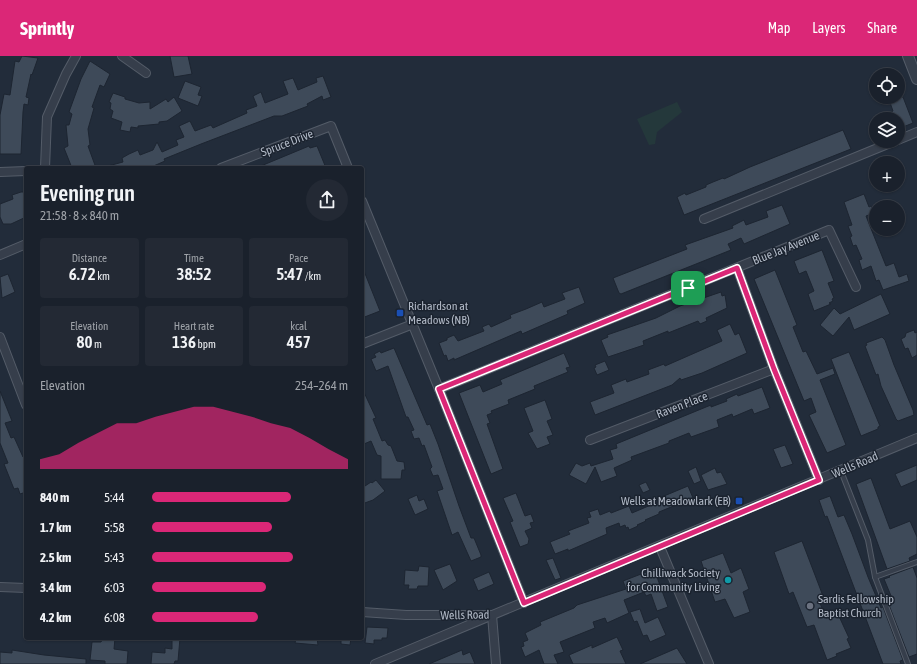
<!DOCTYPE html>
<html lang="en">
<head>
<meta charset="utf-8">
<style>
	body { margin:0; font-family:"Asap Condensed",sans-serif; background:#232934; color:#f1f3f6; height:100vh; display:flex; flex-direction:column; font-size:15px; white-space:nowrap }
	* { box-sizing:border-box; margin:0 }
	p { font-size:13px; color:#9fa3a9 }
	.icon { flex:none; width:22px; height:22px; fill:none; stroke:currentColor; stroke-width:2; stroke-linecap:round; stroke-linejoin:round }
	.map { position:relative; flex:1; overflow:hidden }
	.drawer { position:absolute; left:24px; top:110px; width:340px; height:474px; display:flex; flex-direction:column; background:#1a212c; border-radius:4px; box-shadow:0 1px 3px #0004,0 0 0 1px #383e48 }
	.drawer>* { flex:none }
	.buttons { position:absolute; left:869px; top:12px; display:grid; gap:8px }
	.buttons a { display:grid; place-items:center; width:36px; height:36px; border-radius:50%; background:#1a212c; box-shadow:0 1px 3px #0004,0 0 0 1px #383e48; font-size:20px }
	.pin { position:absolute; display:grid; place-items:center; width:34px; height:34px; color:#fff; margin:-17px; border-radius:8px; box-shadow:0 2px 6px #0006 }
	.round { display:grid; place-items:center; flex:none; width:42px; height:42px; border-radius:21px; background:#232934 }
	.head { display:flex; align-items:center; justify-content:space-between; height:68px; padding:0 16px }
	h1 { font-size:22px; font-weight:600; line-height:30px }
	.metrics { display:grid; grid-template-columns:repeat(3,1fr); gap:6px; height:68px; padding:4px 16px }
	.metrics div { display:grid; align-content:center; border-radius:4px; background:#232934; text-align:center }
	.metrics b { font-size:17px; font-weight:600 }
	.metrics small { font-size:11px; font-weight:400 }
	.metrics p { font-size:11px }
	.chart { height:112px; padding:8px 16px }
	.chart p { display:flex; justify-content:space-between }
	.chart svg { width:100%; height:72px; margin-top:4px; fill:#db2777; opacity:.7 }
	ul { padding:0 16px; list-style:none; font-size:13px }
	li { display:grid; grid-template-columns:64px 48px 1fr; align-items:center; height:30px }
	li i { height:10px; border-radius:5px; background:#db2777 }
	header { display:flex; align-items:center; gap:24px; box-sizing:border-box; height:56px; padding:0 20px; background:#db2777; color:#fff }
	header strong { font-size:19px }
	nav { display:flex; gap:22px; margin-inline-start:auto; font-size:14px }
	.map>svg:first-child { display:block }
</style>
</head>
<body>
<header>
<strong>Sprintly</strong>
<nav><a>Map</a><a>Layers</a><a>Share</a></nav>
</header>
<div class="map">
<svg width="917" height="608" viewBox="0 0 917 608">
	<rect width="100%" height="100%" fill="#222c3a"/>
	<path fill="#24383b" d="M677 46 682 56 657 76 655 88 649 89 637 63Z"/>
	<g fill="#3e4a59" stroke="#1d2531">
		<path d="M22 0 38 2 32 19 31 18 26 41 29 42 28 49 24 48 23 56 21 98H0V59L4 38 10 39 15 5 19 6Z"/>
		<path d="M170 0H188L192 18 174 21Z"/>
		<path d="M90 5 110 18 104 31 100 29 92 51 94 52 88 73 90 89 88 90 96 112H72L64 92 68 90 66 69H69L72 58 69 56 81 23Z"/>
		<path d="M323 20 331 41 323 44 322 40 307 48 308 50 282 60H274L201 88 164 103 165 105 149 112H109L108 110 123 106 122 102 129 98 138 94 140 99 153 94 157 86 162 96 178 89 176 84 184 81 179 70 190 65 195 75 211 69 213 72 247 57 246 54 257 50 253 40 261 36 265 47 288 38 283 25 293 22 298 34 317 26 316 22Z"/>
		<path d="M185 25 201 31 198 39 202 40 198 50 178 42Z"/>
		<path d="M113 37 125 41V43L139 47 150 46V53L166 43 168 46 174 41 182 55 167 65 159 66V68L138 70V72L131 71 130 76 120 74 122 66 111 62 113 55 110 53 111 47 109 46Z"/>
		<path d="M888 41H903L913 67 898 73V63H875L893 55Z"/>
		<path d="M843 74 851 93 684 159 677 141 685 137 686 139 706 131V129L713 126 723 122 724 123 750 111Z"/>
		<path d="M309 90 310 92 317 90 326 112H256Z"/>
		<path d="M21 136H24L26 140V161L11 168H3L0 161V148L13 143 12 139Z"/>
		<path d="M864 138 869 151 871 150 874 157 866 160 886 210 894 207 899 221 907 218 909 225 883 234 879 224 876 225 871 210 862 214 859 204 862 203 856 189 853 190 850 181 852 180 848 170 852 169 844 146Z"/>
		<path d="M782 149 790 168 744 188 741 182 728 188 731 194 621 238 619 237 613 222 687 193 685 189 733 172 732 170 744 164 746 169 768 161 766 155Z"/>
		<path d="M822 194 834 225 828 227 834 242 832 243 833 245 829 247 831 248 814 255 808 238 814 235 806 215 799 218 794 205Z"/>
		<path d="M362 210 380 255 362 262Z"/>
		<path d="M775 214 797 269 793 271 803 296 806 295 817 318 833 312 835 318 820 324 846 389 827 397 809 359 816 356 811 342 804 345 754 223Z"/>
		<path d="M8 218 15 236 2 242 0 221Z"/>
		<path d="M579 231 585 247 567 255 568 258 522 278 521 275 454 304V302L448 305 446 299 444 300 439 287 447 284V282L454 279 458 285 484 275 482 271 489 268 491 271 511 262 510 259 526 253 542 246 544 251 565 243 562 237Z"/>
		<path d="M721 236 722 240 725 239 727 252 706 262 707 265 700 268 698 265 668 277V275L643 285 644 289 608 301 601 284 608 281 607 279 656 262 680 250Z"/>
		<path d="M881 238 890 258 854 274 849 261 833 280 820 269 834 252 840 258Z"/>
		<path d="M730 268 735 279 739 277 747 297 702 317 681 324 680 322 672 329 595 359 590 346 614 337 611 329 626 323 627 326 649 318 648 314 664 308 665 310 722 285 717 274Z"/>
		<path d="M914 274 915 277 917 276V299L912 302 908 292 905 293 901 283 905 281 906 277Z"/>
		<path d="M882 281 885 284 894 309 913 354 914 359 898 365 896 363 881 330 878 318 876 319 865 290 867 289 866 287Z"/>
		<path d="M394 292 427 369 430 368 438 388 459 450 471 482H474L481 499V501L471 505 458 476 452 479 437 435 443 433 438 419 433 420 430 413 432 411 424 389 422 390 419 382 414 383 411 375 414 374 408 361H406L388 310 376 315 371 303 376 301 374 298 380 295 381 297Z"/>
		<path d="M849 296 880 370 878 371V373L861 380 831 303Z"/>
		<path d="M564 297 570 311 566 312 568 316 534 330 535 333 508 344 509 348 491 355 492 357 487 359 490 367 487 368 503 413 491 418 459 337 480 329 483 336 502 328 500 324Z"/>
		<path d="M605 305 609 314 597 319 594 312 596 311 595 309Z"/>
		<path d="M762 331 770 352 754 358 752 353 733 361 732 358 717 364 719 371 691 381 689 377 669 385V387L631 401 632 404 614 412 617 420 601 426 595 411 586 428 569 419 576 407 582 410 590 407 591 410 613 403 610 394 617 392 616 388 706 351 711 349V351L727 345 726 343 737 338 738 340Z"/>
		<path d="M362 332 376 362 373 363 382 385 385 384 388 389 391 390 397 405 404 406 405 414H402L401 423H381V400L377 399 371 385 364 388 362 384Z"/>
		<path d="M0 335 12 365 5 367 11 382 14 381 23 401 26 400V436L20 438 18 432 14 433 4 408 8 407 0 387Z"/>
		<path d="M545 344 552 363 547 365 553 379 547 381 550 388 537 393 528 377 533 375 524 352Z"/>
		<path d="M785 389 793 408 781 412 773 393Z"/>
		<path d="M917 409V424L901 431 895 418Z"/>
		<path d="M696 411 701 425 694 428 688 415Z"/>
		<path d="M715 412 717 417 721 416 727 428 708 434 701 419Z"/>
		<path d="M871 422 890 473 910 465 917 481V498L909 502 910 505 887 513 856 428Z"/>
		<path d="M376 424 385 435 373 444 362 448V432L371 426 372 427Z"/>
		<path d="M646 426 650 434 643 437 639 429Z"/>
		<path d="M688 430 693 442 659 456V458L645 464 646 465 637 469 638 470 629 474 628 471 626 472 625 469 620 471 619 467 606 472 607 478 568 495V493L555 498 550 486 570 478 568 475 589 467 587 462 591 461 589 456 598 453 600 459 610 455 611 457 629 450 632 457 665 443 664 440Z"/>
		<path d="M516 437 525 460 531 458 534 466 530 467 532 472 525 475 529 483 528 488 520 491 510 466 513 465 503 442Z"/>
		<path d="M417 439 419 445 424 443 428 453 415 459 408 443Z"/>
		<path d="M830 440 838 461 844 459 852 478 868 521 881 552 883 551 903 604 900 605 901 608H883L827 460 825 461 819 444Z"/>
		<path d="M802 485 823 540 818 542 826 562 838 558 849 582 847 583 851 592 836 598 837 600 827 604 814 569 807 571 793 536 789 538 774 496Z"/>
		<path d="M723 497 731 517 741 512 749 533 743 536 750 556 734 562 725 543 715 546 701 505Z"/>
		<path d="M553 502 561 522 555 524 546 504Z"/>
		<path d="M450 508 457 525 443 534 434 514Z"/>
		<path d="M419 510 429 511 428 530H418L417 533H408L409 529H404L405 514 418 515Z"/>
		<path d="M913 511 917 522V598L909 601 889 549 894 547 884 523 890 521 889 520Z"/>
		<path d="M654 513 668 551 657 555 651 538 646 540 644 536 624 544 629 557 607 567 605 562 593 566 595 572 560 586 564 596 554 599 558 608H544L539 594 525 601 521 591 524 590 523 586 528 584 525 577 541 569 540 566 574 552 577 549 626 533 623 525Z"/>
		<path d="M489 516 494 528 478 535 473 523Z"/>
		<path d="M640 553 645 567 658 561 666 579 650 586 647 579 643 580 637 565 634 566 630 556Z"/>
		<path d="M367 571 388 572 387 582H382V584H374V588L365 587Z"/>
		<path d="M617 581 623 594 620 595 626 608H573L569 599 592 589V592Z"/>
		<path d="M103 582H115L114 593 128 595 127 608H105V605L90 604 92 586H101Z"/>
		<path d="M172 582H180L178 605H175L174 608H151L152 596 165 597V592L172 593Z"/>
		<path d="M296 582H317L318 589 295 587Z"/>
		<path d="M341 582H351L350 589 341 588Z"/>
		<path d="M677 592 687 608H640Z"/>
		<path d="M12 594 44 599 86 603V608H0V596L12 597Z"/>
		<path d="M462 594 463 599 470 596 475 608H429Z"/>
	</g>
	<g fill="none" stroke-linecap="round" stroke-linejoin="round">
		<g stroke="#545c68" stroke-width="6">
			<g id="service">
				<path d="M841 415 868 484 875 521 908 608"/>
				<path d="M875 521 917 506"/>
			</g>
		</g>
		<g stroke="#545c68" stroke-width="10">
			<g id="minor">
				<path d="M122 0 146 17"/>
				<path d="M898 84 917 76"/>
				<path d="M45 112 47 61 66 18 76 0"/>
				<path d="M221 112 331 70 348 112"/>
				<path d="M0 116 26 115"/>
				<path d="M362 145 439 333 524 547"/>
				<path d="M704 163 895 85"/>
				<path d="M0 199 26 188"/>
				<path d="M737 212 774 313 819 424"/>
				<path d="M0 281 26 349"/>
				<path d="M362 288 413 268"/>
				<path d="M439 333 829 174 856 231"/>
				<path d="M590 384 774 313"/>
				<path d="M660 491 709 608"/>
				<path d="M0 531 26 532"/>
				<path d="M362 556 406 559H487"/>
				<path d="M492 559 496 608"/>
				<path d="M375 608 917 382"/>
			</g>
		</g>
		<g stroke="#545c68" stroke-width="12">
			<path id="tertiary" d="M908 0 917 23"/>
		</g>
		<use href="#service" stroke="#363e4b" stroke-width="4"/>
		<use href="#minor" stroke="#363e4b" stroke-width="8"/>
		<use href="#tertiary" stroke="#363e4b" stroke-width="10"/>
	</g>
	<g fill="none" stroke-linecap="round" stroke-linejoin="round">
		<g stroke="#fff" stroke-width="8">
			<path id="route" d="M737 212 774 313 819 424 524 547 439 333Z"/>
		</g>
		<use href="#route" stroke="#db2777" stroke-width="5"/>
	</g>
	<g fill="#1a4fb4" stroke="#1b232f" stroke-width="1.5">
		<rect x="396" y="253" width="8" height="8" rx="2"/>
		<rect x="735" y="441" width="8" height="8" rx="2"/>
	</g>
	<circle fill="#0f9aa8" stroke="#1b232f" stroke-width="1.5" cx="728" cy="524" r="4"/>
	<circle fill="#6b7280" stroke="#1b232f" stroke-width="1.5" cx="810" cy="550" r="4"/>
	<g text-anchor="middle" stroke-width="3" stroke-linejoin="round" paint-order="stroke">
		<g font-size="12" fill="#b1b9c6" stroke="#1b232f">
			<text transform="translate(287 87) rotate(-21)" y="4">Spruce Drive</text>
			<text transform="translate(786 192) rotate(-22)" y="4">Blue Jay Avenue</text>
			<text transform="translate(682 349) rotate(-21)" y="4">Raven Place</text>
			<text transform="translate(855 409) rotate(-23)" y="4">Wells Road</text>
			<text transform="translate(465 559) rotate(-1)" y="4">Wells Road</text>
		</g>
		<g font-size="12" fill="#b1b9c6" stroke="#1b232f" text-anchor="start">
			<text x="408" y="254">Richardson at<tspan x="408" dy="14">Meadows (NB)</tspan></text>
			<text x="731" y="449" text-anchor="end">Wells at Meadowlark (EB)</text>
			<text x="720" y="521" text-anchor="end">Chilliwack Society<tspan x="720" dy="14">for Community Living</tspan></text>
			<text x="818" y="547">Sardis Fellowship<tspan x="818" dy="14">Baptist Church</tspan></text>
		</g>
	</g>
</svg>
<div class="buttons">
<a><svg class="icon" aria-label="locate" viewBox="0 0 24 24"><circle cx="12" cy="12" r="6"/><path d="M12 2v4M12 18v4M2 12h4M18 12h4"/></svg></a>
<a><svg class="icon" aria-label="layers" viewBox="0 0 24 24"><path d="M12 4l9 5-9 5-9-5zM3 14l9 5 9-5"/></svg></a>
<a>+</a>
<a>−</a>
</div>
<div class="pin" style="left:688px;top:232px;background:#1e9e55"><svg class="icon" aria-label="arrive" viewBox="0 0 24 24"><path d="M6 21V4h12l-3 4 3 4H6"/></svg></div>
<section class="drawer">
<div class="head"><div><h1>Evening run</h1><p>21:58 · 8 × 840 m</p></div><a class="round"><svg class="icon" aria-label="share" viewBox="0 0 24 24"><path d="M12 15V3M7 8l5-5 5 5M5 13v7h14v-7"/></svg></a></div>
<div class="metrics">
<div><p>Distance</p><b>6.72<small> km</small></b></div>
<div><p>Time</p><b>38:52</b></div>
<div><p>Pace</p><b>5:47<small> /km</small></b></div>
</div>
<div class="metrics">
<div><p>Elevation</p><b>80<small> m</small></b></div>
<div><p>Heart rate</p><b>136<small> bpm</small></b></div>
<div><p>kcal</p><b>457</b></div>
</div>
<div class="chart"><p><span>Elevation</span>254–264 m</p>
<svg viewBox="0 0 160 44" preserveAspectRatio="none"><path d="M0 44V38L10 35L20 28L30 22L40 16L50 16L60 12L70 9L80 6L90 6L100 9L110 12L120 16L130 19L140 25L150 32L160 38V44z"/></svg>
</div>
<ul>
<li><b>840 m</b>5:44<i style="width:71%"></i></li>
<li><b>1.7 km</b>5:58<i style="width:61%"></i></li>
<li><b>2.5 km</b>5:43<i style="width:72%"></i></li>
<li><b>3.4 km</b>6:03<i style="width:58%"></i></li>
<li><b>4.2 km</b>6:08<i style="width:54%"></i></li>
</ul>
</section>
</div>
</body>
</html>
